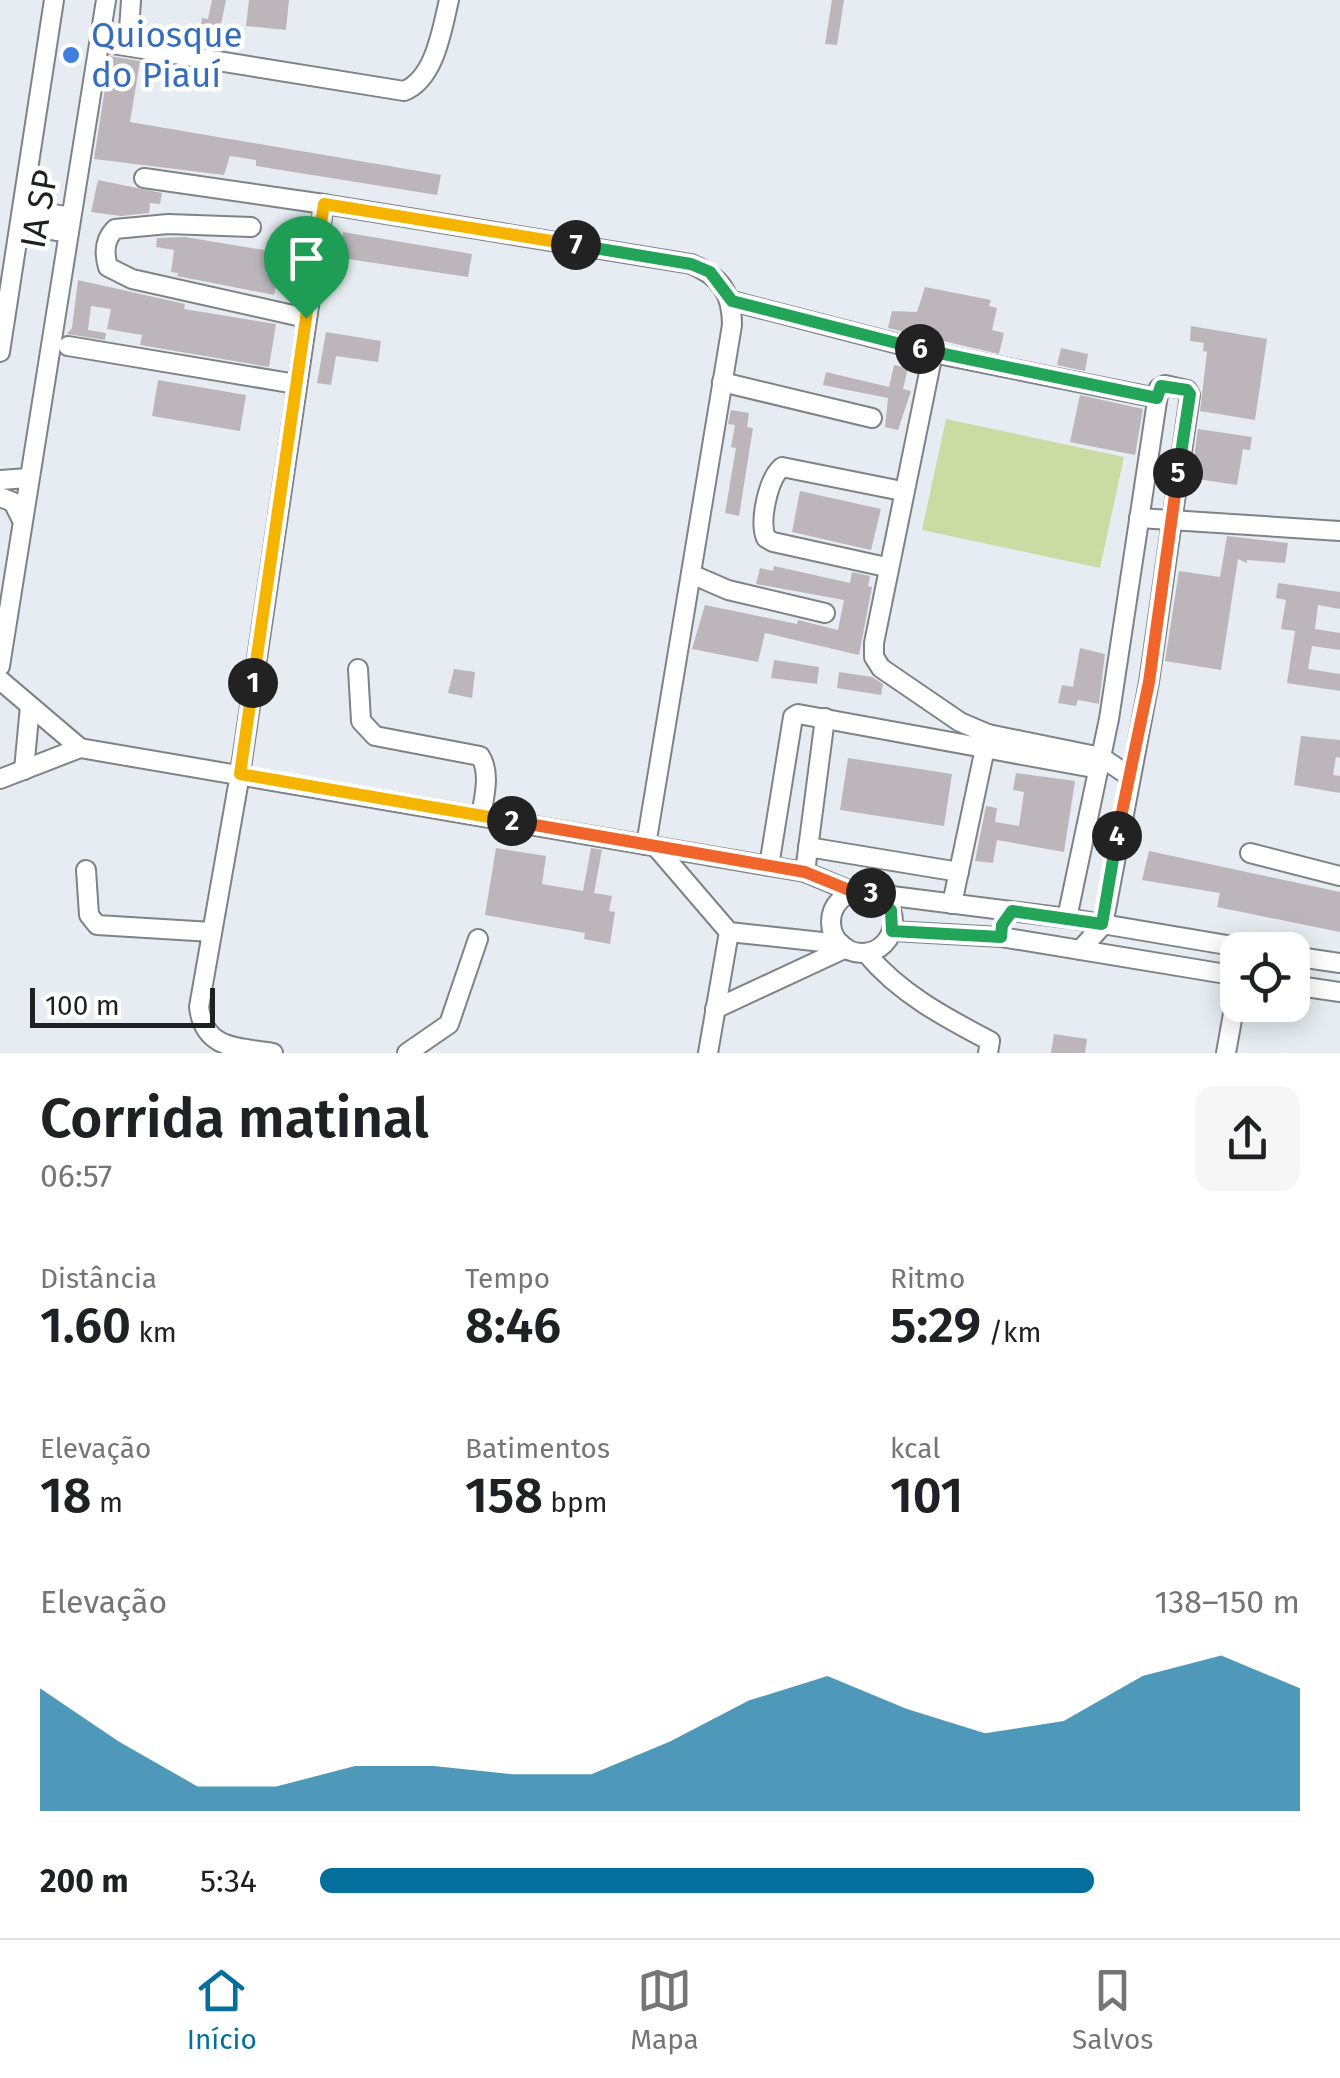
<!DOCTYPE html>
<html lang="pt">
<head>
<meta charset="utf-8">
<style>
	body { margin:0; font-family:"Fira Sans",sans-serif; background:#f6f6f6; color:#202124; height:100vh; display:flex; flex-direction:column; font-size:38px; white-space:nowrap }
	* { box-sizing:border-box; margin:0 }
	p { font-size:32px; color:#757577 }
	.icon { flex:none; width:55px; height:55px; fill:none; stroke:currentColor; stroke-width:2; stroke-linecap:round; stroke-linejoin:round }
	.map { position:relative; height:1053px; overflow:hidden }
	.details { display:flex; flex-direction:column; background:#fff; flex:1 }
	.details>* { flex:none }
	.fabs { position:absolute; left:1220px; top:932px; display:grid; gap:20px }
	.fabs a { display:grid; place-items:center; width:90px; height:90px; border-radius:20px; background:#fff; box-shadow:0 5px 25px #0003; font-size:50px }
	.scale { position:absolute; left:30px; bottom:25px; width:185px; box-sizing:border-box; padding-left:10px; border:5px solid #1e2021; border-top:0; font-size:28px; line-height:35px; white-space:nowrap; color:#1e2021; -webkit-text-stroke:8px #fff; paint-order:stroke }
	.pin { position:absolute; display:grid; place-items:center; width:85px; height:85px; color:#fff; margin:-102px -42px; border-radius:50% 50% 50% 0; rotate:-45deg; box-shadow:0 0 10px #0007 }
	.pin .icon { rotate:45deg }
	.km { position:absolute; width:50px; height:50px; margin:-25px; border-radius:50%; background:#222; color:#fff; font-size:28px; line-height:50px; text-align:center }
	.round { display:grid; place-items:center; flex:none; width:105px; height:105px; border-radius:20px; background:#f6f6f6 }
	.head { display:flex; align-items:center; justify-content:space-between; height:170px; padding:0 40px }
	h1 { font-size:55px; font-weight:600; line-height:75px }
	.stats { display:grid; grid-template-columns:repeat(3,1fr); gap:15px; height:170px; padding:10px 40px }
	.stats div { display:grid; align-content:center }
	.stats b { font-size:50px; font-weight:600 }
	.stats small { font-size:28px; font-weight:400 }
	.stats p { font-size:28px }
	.chart { height:280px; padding:20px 40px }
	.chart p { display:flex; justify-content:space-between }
	.chart svg { width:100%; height:180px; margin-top:10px; fill:#046f9c; opacity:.7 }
	ul { padding:0 40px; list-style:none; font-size:32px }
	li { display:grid; grid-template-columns:160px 120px 1fr; align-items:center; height:75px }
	li i { height:25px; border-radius:12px; background:#046f9c }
	.menu { display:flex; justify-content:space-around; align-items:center; height:140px; border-top:2px solid #e0e0e0; background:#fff; font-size:28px; color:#757577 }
	.menu a { display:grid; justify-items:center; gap:5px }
	.menu .active { color:#046f9c }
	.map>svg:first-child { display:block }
</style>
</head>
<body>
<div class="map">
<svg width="1340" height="1053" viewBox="0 0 1340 1053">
	<rect width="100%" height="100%" fill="#e6ecf1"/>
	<path fill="#cbdba2" d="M946 419 1124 457 1100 568 922 530Z"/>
	<g fill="#bcb6bb">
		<path d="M212 0H226L216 48 197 45 202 18 208 19Z"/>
		<path d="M249 0H289L286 30 246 26Z"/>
		<path d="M832 0H844L837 45 825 44Z"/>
		<path d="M110 56 140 61 130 122 430 173 441 175 437 195 256 166V160L230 156 224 175 94 159Z"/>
		<path d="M98 180 162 193 160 204 150 203 149 213 121 216 91 212Z"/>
		<path d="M343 232 472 254 468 277 341 258Z"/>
		<path d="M185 237 270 251 266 274 277 280 274 295 177 276 178 273 171 272 174 250 156 247 157 238Z"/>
		<path d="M78 280 185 304 184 309 276 324 269 367 140 345 142 335 107 329 111 309 91 306 88 330 106 333 105 340 67 334 72 328Z"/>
		<path d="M925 287 991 300 989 306 997 308 992 330 1004 333 999 354 888 328 892 311 917 312Z"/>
		<path d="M1191 326 1267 339 1255 420 1200 411 1207 352 1203 351 1204 343 1190 341Z"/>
		<path d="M326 332 381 341 378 362 336 356 331 385 317 383Z"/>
		<path d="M1061 348 1088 354 1085 371 1057 365Z"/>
		<path d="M894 365 908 368 903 389 911 391 898 430 885 427 888 398 823 385 826 372 889 387Z"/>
		<path d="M158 380 246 395 240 431 152 416Z"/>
		<path d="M1080 395 1143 409 1135 455 1070 442Z"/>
		<path d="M731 410 749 413 747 427 753 428 739 516 725 513 736 448 731 447 735 425 728 424Z"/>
		<path d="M1198 429 1252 437 1250 450 1243 449 1237 485 1191 478Z"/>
		<path d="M800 491 881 509 871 550 792 532Z"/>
		<path d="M1227 536 1288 543 1285 563 1247 560V563L1238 559 1221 670 1165 661 1179 571 1220 577Z"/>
		<path d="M774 566 850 583 852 572 870 576 868 586 872 587 859 655 765 633 758 662 692 649 705 605 797 624 798 620 838 630 844 600 756 584 760 568 773 571Z"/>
		<path d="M1278 583 1340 592V609L1318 605 1315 629 1340 633V650L1312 646 1308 669 1340 674V691L1287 683 1295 631 1281 629 1286 600 1276 598Z"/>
		<path d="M1080 648 1105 654 1099 704 1078 700 1076 706 1058 703 1062 685 1073 687Z"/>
		<path d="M774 660 819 667 817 684 771 678Z"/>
		<path d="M454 669 475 672 472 698 448 693Z"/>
		<path d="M839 672 872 677 883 684 881 695 837 688Z"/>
		<path d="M1301 736 1340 740V758L1336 757 1333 775 1340 776V793L1294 785Z"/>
		<path d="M848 758 952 774 944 826 840 810Z"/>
		<path d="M1016 773 1075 781 1064 852 997 840 993 863 975 861 986 806 997 808 995 822 1019 826 1024 792 1013 790Z"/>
		<path d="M496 848 546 856 542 884 583 891 591 848 602 850 594 893 612 896 609 911 615 912 610 944 584 939 585 933 485 915Z"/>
		<path d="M1149 851 1340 892V932L1217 907 1220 893 1142 880Z"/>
		<path d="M1054 1034 1087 1039 1085 1053H1051Z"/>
	</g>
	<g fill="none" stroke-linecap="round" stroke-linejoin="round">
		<g stroke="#7e8387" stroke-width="22">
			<g id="minor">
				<path d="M100 42 404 91C435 79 442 29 449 0"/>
				<path d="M128 46 131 0"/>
				<path d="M144 178 324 204"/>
				<path d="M23 209 71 217"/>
				<path d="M21 225 68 233"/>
				<path d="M251 227 168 224 115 229C104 240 104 253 108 267L132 279 306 318"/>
				<path d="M732 301 933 353 1157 398"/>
				<path d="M68 346 296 384"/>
				<path d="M0 352 54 0"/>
				<path d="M933 353 874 643V657L881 668 960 722 988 734 952 904"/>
				<path d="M722 382 872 418"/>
				<path d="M0 480 28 478"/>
				<path d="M0 497 13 502 21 518"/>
				<path d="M1139 518 1340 531"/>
				<path d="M886 567 773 542 766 538C759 521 768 479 782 467L902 491"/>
				<path d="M691 574 728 590 825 613"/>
				<path d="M0 666 106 0"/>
				<path d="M358 669 361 721 375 736 480 756C491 773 484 797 481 816"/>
				<path d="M0 680 80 748 769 866 805 872 853 892"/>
				<path d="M988 734 1101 757 1129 776"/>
				<path d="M24 770 30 706"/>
				<path d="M0 779 80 748"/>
				<path d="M656 847 729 932 841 944"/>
				<path d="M808 847 959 872"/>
				<path d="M1250 853 1340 876"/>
				<path d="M769 866 793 717 798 714 1099 769"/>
				<path d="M86 870 89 915 97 925 212 932"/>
				<path d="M805 872 825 718"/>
				<circle cx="862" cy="922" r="31"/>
				<path d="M876 894 1067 918 1257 950"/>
				<path d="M1067 918 1109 719 1159 388 1165 385 1187 390 1190 395 1149 682 1103 925 1080 950"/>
				<path d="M892 931 1001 937 1238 976"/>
				<path d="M866 953C899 993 944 1017 990 1041L988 1053"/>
				<path d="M1292 956 1340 963"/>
				<path d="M1292 985 1340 992"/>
				<path d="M715 1009 846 948"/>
				<path d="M273 1053C238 1047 204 1050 199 1007L240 774 324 204 691 264C720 276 732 293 732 325L646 845"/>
				<path d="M407 1053 449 1024 478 939"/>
				<path d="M708 1053 729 932"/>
				<path d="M1226 1053 1238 986"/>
			</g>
		</g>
		<use href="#minor" stroke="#fff" stroke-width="18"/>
	</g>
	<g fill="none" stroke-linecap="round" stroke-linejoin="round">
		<g stroke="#fff" stroke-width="20">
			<path id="split-1" d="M253 683 306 318"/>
		</g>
		<g stroke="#fff" stroke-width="20">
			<path id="split-2" d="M253 683 240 774 512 821"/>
		</g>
		<g stroke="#fff" stroke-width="20">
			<path id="split-3" d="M512 821 805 872 854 892 871 893"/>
		</g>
		<g stroke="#fff" stroke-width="20">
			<path id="split-4" d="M871 893 891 910 892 931 1001 937 1002 925 1012 911 1102 924 1117 836"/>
		</g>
		<g stroke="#fff" stroke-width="20">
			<path id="split-5" d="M1117 836 1149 682 1178 473"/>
		</g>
		<g stroke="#fff" stroke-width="20">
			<path id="split-6" d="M920 349 1157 398 1161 386 1187 390 1190 394 1178 473"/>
		</g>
		<g stroke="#fff" stroke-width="20">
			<path id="split-7" d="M576 245 691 264 710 272 732 301 920 349"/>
		</g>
		<g stroke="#fff" stroke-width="20">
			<path id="split-8" d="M306 318 324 204 576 245"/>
		</g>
		<use href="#split-1" stroke="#f5b400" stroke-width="12"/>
		<use href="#split-2" stroke="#f5b400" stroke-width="12"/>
		<use href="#split-3" stroke="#f0652b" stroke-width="12"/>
		<use href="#split-4" stroke="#22a559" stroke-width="12"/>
		<use href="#split-5" stroke="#f0652b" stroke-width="12"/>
		<use href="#split-6" stroke="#22a559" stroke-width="12"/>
		<use href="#split-7" stroke="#22a559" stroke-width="12"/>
		<use href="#split-8" stroke="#f5b400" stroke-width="12"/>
	</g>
	<circle fill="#3f7fe0" stroke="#fff" stroke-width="4" cx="71" cy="55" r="10"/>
	<g text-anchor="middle" stroke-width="9" stroke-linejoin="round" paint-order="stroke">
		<g font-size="35" fill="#366cbe" stroke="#fff" text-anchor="start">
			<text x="91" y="47">Quiosque<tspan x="91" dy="40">do Piauí</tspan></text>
		</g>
		<g font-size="35" fill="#1e2021" stroke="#fff">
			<text transform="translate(39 209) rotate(-80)" y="12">IA SP</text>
		</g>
	</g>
</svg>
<div class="fabs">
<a><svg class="icon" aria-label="locate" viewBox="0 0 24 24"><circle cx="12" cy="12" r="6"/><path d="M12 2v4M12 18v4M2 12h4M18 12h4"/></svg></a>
</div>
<div class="scale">100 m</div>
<div class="pin" style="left:306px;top:318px;background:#1e9e55"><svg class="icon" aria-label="arrive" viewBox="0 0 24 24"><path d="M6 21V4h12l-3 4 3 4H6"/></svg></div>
<b class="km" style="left:253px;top:683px">1</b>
<b class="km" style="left:512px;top:821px">2</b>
<b class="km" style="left:871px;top:893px">3</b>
<b class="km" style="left:1117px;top:836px">4</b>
<b class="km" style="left:1178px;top:473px">5</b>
<b class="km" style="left:920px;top:349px">6</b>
<b class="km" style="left:576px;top:245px">7</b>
</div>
<section class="details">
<div class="head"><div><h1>Corrida matinal</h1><p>06:57</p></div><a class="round"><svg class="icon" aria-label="share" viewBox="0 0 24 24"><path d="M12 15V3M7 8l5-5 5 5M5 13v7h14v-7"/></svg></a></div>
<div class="stats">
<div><p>Distância</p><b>1.60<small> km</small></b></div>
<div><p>Tempo</p><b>8:46</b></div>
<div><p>Ritmo</p><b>5:29<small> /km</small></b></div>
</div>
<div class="stats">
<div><p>Elevação</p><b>18<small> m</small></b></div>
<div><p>Batimentos</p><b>158<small> bpm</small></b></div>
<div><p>kcal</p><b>101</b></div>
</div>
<div class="chart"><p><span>Elevação</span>138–150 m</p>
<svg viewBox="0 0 160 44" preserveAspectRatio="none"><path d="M0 44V14L10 27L20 38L30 38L40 33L50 33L60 35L70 35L80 27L90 17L100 11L110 19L120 25L130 22L140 11L150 6L160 14V44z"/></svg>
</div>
<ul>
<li><b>200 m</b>5:34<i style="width:79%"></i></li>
</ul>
</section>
<nav class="menu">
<a class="active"><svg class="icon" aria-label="home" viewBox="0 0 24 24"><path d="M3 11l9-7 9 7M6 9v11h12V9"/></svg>Início</a>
<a><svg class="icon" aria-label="map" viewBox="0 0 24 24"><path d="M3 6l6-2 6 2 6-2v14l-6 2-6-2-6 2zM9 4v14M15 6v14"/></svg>Mapa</a>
<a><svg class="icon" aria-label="saved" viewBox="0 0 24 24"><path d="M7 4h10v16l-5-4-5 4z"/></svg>Salvos</a>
</nav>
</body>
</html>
